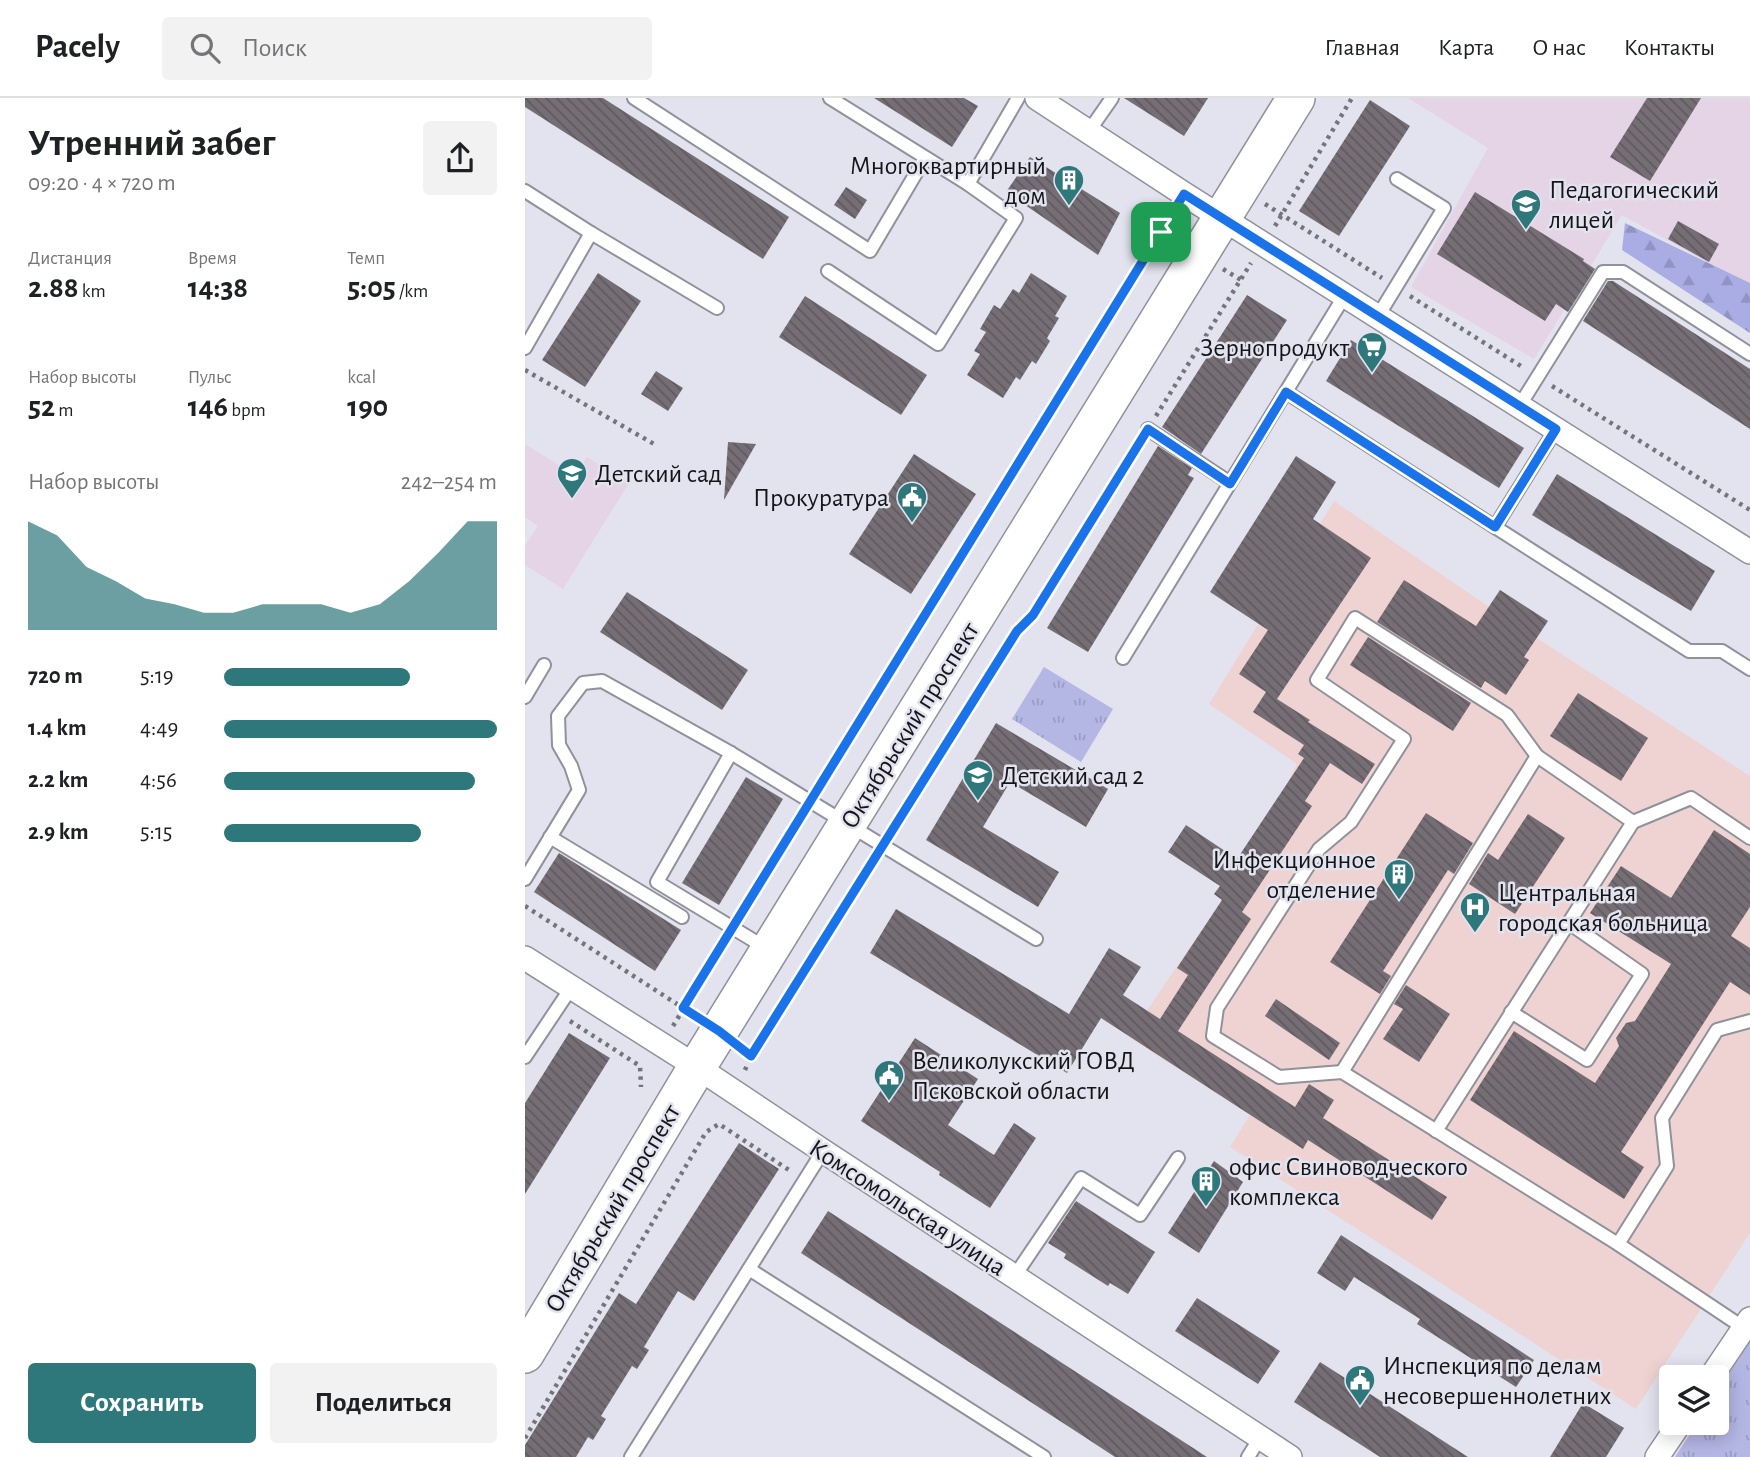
<!DOCTYPE html>
<html lang="ru">
<head>
<meta charset="utf-8">
<style>
	body { margin:0; font-family:"Alegreya Sans",sans-serif; background:#f2f2f2; color:#202124; height:100vh; display:flex; flex-direction:column; font-size:26px; white-space:nowrap }
	* { box-sizing:border-box; margin:0 }
	p { font-size:23px; color:#757577 }
	.icon { flex:none; width:38px; height:38px; fill:none; stroke:currentColor; stroke-width:2; stroke-linecap:round; stroke-linejoin:round }
	.map { position:relative; flex:1; overflow:hidden }
	.sheet { display:flex; flex-direction:column; background:#fff; width:525px }
	.sheet>* { flex:none }
	.buttons { position:absolute; left:1134px; top:1267px; display:grid; gap:14px }
	.buttons a { display:grid; place-items:center; width:70px; height:70px; border-radius:7px; background:#fff; box-shadow:0 4px 18px #0003; font-size:35px }
	.pin { position:absolute; display:grid; place-items:center; width:60px; height:60px; color:#fff; margin:-30px; border-radius:14px; box-shadow:0 4px 10px #0006 }
	.round { display:grid; place-items:center; flex:none; width:74px; height:74px; border-radius:7px; background:#f2f2f2 }
	.headline { display:flex; align-items:center; justify-content:space-between; height:119px; padding:0 28px }
	h1 { font-size:38px; font-weight:700; line-height:52px }
	.metrics { display:grid; grid-template-columns:repeat(3,1fr); gap:10px; height:119px; padding:7px 28px }
	.metrics div { display:grid; align-content:center }
	.metrics b { font-size:30px; font-weight:700 }
	.metrics small { font-size:19px; font-weight:400 }
	.metrics p { font-size:19px }
	.chart { height:196px; padding:14px 28px }
	.chart p { display:flex; justify-content:space-between }
	.chart svg { width:100%; height:126px; margin-top:7px; fill:#2e777b; opacity:.7 }
	.cta { display:flex; gap:14px; margin-top:auto; padding:14px 28px }
	.cta a { flex:1; height:80px; border-radius:7px; background:#2e777b; color:#fff; font-size:28px; font-weight:700; line-height:80px; text-align:center }
	.cta a+a { background:#f2f2f2; color:#202124 }
	ul { padding:0 28px; list-style:none; font-size:23px }
	li { display:grid; grid-template-columns:112px 84px 1fr; align-items:center; height:52px }
	li i { height:18px; border-radius:9px; background:#2e777b }
	header { display:flex; align-items:center; gap:42px; box-sizing:border-box; height:98px; padding:0 35px; background:#fff; border-bottom:2px solid #e0e0e0 }
	header strong { font-size:33px }
	nav { display:flex; gap:38px; margin-inline-start:auto; font-size:24px }
	.search { width:490px; height:63px; background:#f2f2f2; display:flex; align-items:center; gap:18px; box-sizing:border-box; padding:0 24px; border-radius:7px; color:#757577; font-size:26px }
	main { display:flex; flex:1; min-height:0 }
	.map>svg:first-child { display:block }
</style>
</head>
<body>
<header>
<strong>Pacely</strong>
<div class="search"><svg class="icon" aria-label="search" viewBox="0 0 24 24"><circle cx="10" cy="10" r="6"/><path d="M15 15l6 6"/></svg>Поиск</div>
<nav><a>Главная</a><a>Карта</a><a>О нас</a><a>Контакты</a></nav>
</header>
<main>
<section class="sheet">
<div class="headline"><div><h1>Утренний забег</h1><p>09:20 · 4 × 720 m</p></div><a class="round"><svg class="icon" aria-label="share" viewBox="0 0 24 24"><path d="M12 15V3M7 8l5-5 5 5M5 13v7h14v-7"/></svg></a></div>
<div class="metrics">
<div><p>Дистанция</p><b>2.88<small> km</small></b></div>
<div><p>Время</p><b>14:38</b></div>
<div><p>Темп</p><b>5:05<small> /km</small></b></div>
</div>
<div class="metrics">
<div><p>Набор высоты</p><b>52<small> m</small></b></div>
<div><p>Пульс</p><b>146<small> bpm</small></b></div>
<div><p>kcal</p><b>190</b></div>
</div>
<div class="chart"><p><span>Набор высоты</span>242–254 m</p>
<svg viewBox="0 0 160 44" preserveAspectRatio="none"><path d="M0 44V6L10 11L20 22L30 27L40 33L50 35L60 38L70 38L80 35L90 35L100 35L110 38L120 35L130 27L140 17L150 6L160 6V44z"/></svg>
</div>
<ul>
<li><b>720 m</b>5:19<i style="width:68%"></i></li>
<li><b>1.4 km</b>4:49<i style="width:100%"></i></li>
<li><b>2.2 km</b>4:56<i style="width:92%"></i></li>
<li><b>2.9 km</b>5:15<i style="width:72%"></i></li>
</ul>
<div class="cta"><a>Сохранить</a><a>Поделиться</a></div>
</section>
<div class="map">
<svg width="1225" height="1359" viewBox="0 0 1225 1359">
	<defs>
		<pattern id="forest-firs" width="22" height="20" patternUnits="userSpaceOnUse" patternTransform="scale(1.75)"><rect width="22" height="20" fill="#aaace4"/><path d="M5 1l3.5 6h-7zM16 11l3.5 6h-7z" fill="#9193c3"/></pattern>
		<pattern id="park-tufts" width="24" height="20" patternUnits="userSpaceOnUse" patternTransform="scale(1.75)"><rect width="24" height="20" fill="#b4b6e4"/><path d="M3 7l-1-3M5 7V3M7 7l1-3M15 17l-1-3M17 17v-4M19 17l1-3" fill="none" stroke="#9a9cc3"/></pattern>
		<pattern id="building-back-hatch" width="6" height="6" patternUnits="userSpaceOnUse" patternTransform="scale(1.75)"><rect width="6" height="6" fill="#766e75"/><path d="M-1 5l2 2M0 0l6 6M5-1l2 2" fill="none" stroke="#60595f"/></pattern>
	</defs>
	<rect width="100%" height="100%" fill="#e2e3ee"/>
	<g fill="#e5d4e5">
		<path d="M883 0H1225V188L1097 117 1009 261 886 189 963 50Z"/>
		<path d="M0 346 50 377 62 359 104 385 38 491 0 467V448L13 428 0 419Z"/>
	</g>
	<path fill="#eed3d2" d="M809 403 964 509 1225 678V1135L1111 1311 705 1049 725 1017 604 939 697 802 689 796 760 690 772 666 684 606Z"/>
	<path fill="url(#forest-firs)" d="M1100 125 1225 185V235L1097 152Z"/>
	<g fill="url(#park-tufts)">
		<path d="M519 569 588 611 556 664 487 621Z"/>
		<path d="M1225 1243V1359H1150L1172 1325H1192V1294Z"/>
	</g>
	<g fill="url(#building-back-hatch)">
		<path d="M0 0H78L264 119 238 161 0 9Z"/>
		<path d="M349 0H439L453 8 427 49Z"/>
		<path d="M599 0H683L659 38Z"/>
		<path d="M1122 0H1176L1125 83 1085 59Z"/>
		<path d="M845 2 885 28 814 138 774 113Z"/>
		<path d="M505 59 595 115 573 157 481 94Z"/>
		<path d="M321 89 342 102 330 121 309 107Z"/>
		<path d="M950 94 1059 161 1058 163 1070 171 1043 214 1031 206 1020 223 912 156Z"/>
		<path d="M1153 123 1194 146 1184 164 1143 141Z"/>
		<path d="M73 175 116 203 60 289 17 262Z"/>
		<path d="M506 175 542 198 530 218 534 220 522 240 525 243 511 266 507 263 495 282 491 279 478 300 442 277 455 256 449 253 461 234 455 231 469 207 475 211 488 191 494 195Z"/>
		<path d="M1083 183H1088L1225 271V331L1058 223Z"/>
		<path d="M722 197 762 222 676 356 637 329Z"/>
		<path d="M280 198 402 277 376 317 254 239Z"/>
		<path d="M826 242 999 350 974 390 801 283Z"/>
		<path d="M131 273 158 290 143 313 116 296Z"/>
		<path d="M203 344 231 346 199 402Z"/>
		<path d="M633 348 667 370 663 377 669 380 563 554 522 530Z"/>
		<path d="M389 356 451 396 386 496 324 456Z"/>
		<path d="M771 358 811 384 788 421 846 460 752 601 785 622 783 624 850 666 837 686 805 665 780 703 787 708 717 814 726 821 653 933 770 1009 784 986 809 1002 798 1020 922 1099 907 1122 783 1042 778 1051 576 920 542 975 345 855 371 811 544 916 584 850 616 869 598 897 635 921 663 877 652 870 697 802 689 796 695 788 643 754 661 727 712 761 779 660 773 656 779 647 728 614 741 594 714 576 743 532 685 494Z"/>
		<path d="M1032 376 1190 473 1166 513 1007 417Z"/>
		<path d="M879 482 951 528 975 492 1023 523 999 559 1004 562 981 597 960 583 956 590 852 524Z"/>
		<path d="M102 494 223 572 197 612 75 534Z"/>
		<path d="M843 539 946 605 928 633 825 567Z"/>
		<path d="M1053 595 1123 640 1096 683 1025 638Z"/>
		<path d="M471 625 583 691 561 729 485 684 458 729 534 774 513 809 401 742Z"/>
		<path d="M221 679 258 701 194 807 157 785Z"/>
		<path d="M901 715 948 745 929 776 923 772 858 873 866 878 855 896 805 864Z"/>
		<path d="M1003 716 1040 740 990 816 944 786 963 755 973 762Z"/>
		<path d="M1189 732 1225 756V809L1206 838 1225 850V897L1205 884 1096 1054 1119 1069 1099 1101 945 1002 989 933 1070 985 1094 948 1091 940 1101 925 1110 923 1146 866 1065 815 1096 768 1146 800Z"/>
		<path d="M34 755 156 832 130 873 9 794Z"/>
		<path d="M881 887 925 916 894 964 858 941 878 911 869 906Z"/>
		<path d="M751 901 815 945 804 962 740 918Z"/>
		<path d="M44 935 85 960 0 1096V1005Z"/>
		<path d="M390 940 453 981 423 1027 469 1057 489 1025 511 1040 465 1110 414 1077 415 1074 336 1023Z"/>
		<path d="M214 1045 254 1071 169 1203 153 1193 119 1249 124 1252 112 1271 107 1268 76 1318 81 1321 68 1342 63 1339 51 1359H0V1347L94 1195 111 1206Z"/>
		<path d="M689 1063 718 1084 674 1155 643 1135Z"/>
		<path d="M551 1103 630 1154 603 1196 585 1185 583 1188 539 1160 541 1156 523 1145Z"/>
		<path d="M303 1113 682 1359H590L555 1336 276 1155Z"/>
		<path d="M816 1137 1009 1262 991 1289 892 1226 895 1221 829 1179 820 1193 792 1175Z"/>
		<path d="M672 1200 755 1253 733 1286 650 1233Z"/>
		<path d="M795 1264 881 1319 943 1359H855L769 1304Z"/>
		<path d="M1058 1305 1099 1330 1081 1359H1025Z"/>
	</g>
	<g fill="none" stroke-linecap="round" stroke-linejoin="round">
		<g stroke="#90919b" stroke-width="16">
			<g id="service">
				<path d="M109 0 345 153 400 60"/>
				<path d="M305 0 443 86 493 0"/>
				<path d="M564 33 587 0"/>
				<path d="M0 93 66 135 192 210"/>
				<path d="M303 173 413 246 491 120 443 86"/>
				<path d="M853 218 919 110 872 81"/>
				<path d="M0 250 66 135"/>
				<path d="M761 294 970 429 1031 331"/>
				<path d="M995 307 1078 174H1098L1225 256"/>
				<path d="M623 331 705 385"/>
				<path d="M970 429 1164 553H1197L1225 571"/>
				<path d="M598 560 820 197"/>
				<path d="M0 599 19 567"/>
				<path d="M206 655 132 784 241 850"/>
				<path d="M25 739 157 819"/>
				<path d="M0 781 54 692 46 668 34 647 33 618 58 585 77 583 206 655 511 841"/>
				<path d="M986 914 1062 962 1117 876 1044 825"/>
				<path d="M0 959 46 890"/>
				<path d="M817 974 754 979 688 938 692 910 794 751 826 724 879 641 792 582 830 520 982 617 1012 658"/>
				<path d="M911 1033 1108 724"/>
				<path d="M1093 1146 1142 1068 1137 1020 1192 932 1225 923"/>
				<path d="M224 1171 519 1359"/>
				<path d="M489 1179 556 1080 615 1117 653 1060"/>
				<path d="M1219 1230 1093 1146 817 974 1012 658 1108 724 1166 700 1225 740"/>
				<path d="M106 1359 298 1053"/>
				<path d="M723 1359 735 1340"/>
			</g>
		</g>
		<g stroke="#90919b" stroke-width="26">
			<g id="minor">
				<path d="M512 0 659 96 1225 454"/>
				<path d="M0 860 172 969 298 1053 765 1359"/>
				<path d="M1186 1279 1225 1221"/>
				<path d="M1132 1359 1155 1325"/>
			</g>
		</g>
		<g stroke="#90919b" stroke-width="40">
			<path id="primary" d="M0 1256 172 969 771 0"/>
		</g>
		<g stroke="#74747c" stroke-width="4.5" stroke-dasharray="3.5 5" stroke-linecap="butt">
			<path d="M740 106 857 180"/>
			<path d="M750 128 827 0"/>
			<path d="M698 171 716 182"/>
			<path d="M885 198 999 270"/>
			<path d="M0 272 129 346"/>
			<path d="M1027 288 1225 412"/>
			<path d="M631 318 726 165"/>
			<path d="M294 689 647 115"/>
			<path d="M366 734 491 533 508 517 614 346"/>
			<path d="M0 808 169 917"/>
			<path d="M217 814 277 717"/>
			<path d="M45 923 115 968 116 989"/>
			<path d="M148 928 198 846"/>
			<path d="M220 972 226 958 349 762"/>
			<path d="M0 1340 181 1034 194 1026 264 1072"/>
		</g>
		<use href="#service" stroke="#fff" stroke-width="12"/>
		<use href="#minor" stroke="#fff" stroke-width="23"/>
		<use href="#primary" stroke="#fff" stroke-width="37"/>
	</g>
	<g fill="none" stroke-linecap="round" stroke-linejoin="round">
		<g stroke="#fff" stroke-width="14">
			<path id="route" d="M659 96 1031 331 970 429 761 294 705 386 623 331 508 517 492 533 226 958 194 933 158 910Z"/>
		</g>
		<use href="#route" stroke="#1a73e8" stroke-width="9"/>
	</g>
	<defs>
		<g id="building-pin" transform="scale(1.575)"><path d="M0 17L-7.5 6A9.5 9.5 0 1 1 7.5 6Z" fill="#2e777b" stroke="#e2e3ee"/><path d="M-4-6H4V6H1V3H-1V6H-4ZM-2.5-4.3h1.7v1.8h-1.7ZM.8-4.3h1.7v1.8H.8ZM-2.5-1h1.7V.8h-1.7ZM.8-1h1.7V.8H.8Z" fill="#fff"/></g>
		<g id="school-pin" transform="scale(1.575)"><path d="M0 17L-7.5 6A9.5 9.5 0 1 1 7.5 6Z" fill="#2e777b" stroke="#e2e3ee"/><path d="M0-5L7-2L0 1L-7-2ZM-4 1L0 2.5L4 1V4Q0 6-4 4Z" fill="#fff"/></g>
		<g id="supermarket-pin" transform="scale(1.575)"><path d="M0 17L-7.5 6A9.5 9.5 0 1 1 7.5 6Z" fill="#2e777b" stroke="#e2e3ee"/><path d="M-6-5.5h2.5l.6 2H6L4.5 2H-2.5L-4.4-4H-6ZM-1.5 3.2a1.3 1.3 0 1 0 .1 0ZM3 3.2a1.3 1.3 0 1 0 .1 0Z" fill="#fff"/></g>
		<g id="civic-pin" transform="scale(1.575)"><path d="M0 17L-7.5 6A9.5 9.5 0 1 1 7.5 6Z" fill="#2e777b" stroke="#e2e3ee"/><path d="M-.6-6.5H3V-4.5H.6V-3L4-1V1h2V6H-6V1h2V-1L-.6-3ZM-1.2 2.5V6h2.4V2.5Z" fill="#fff"/></g>
		<g id="hospital-pin" transform="scale(1.575)"><path d="M0 17L-7.5 6A9.5 9.5 0 1 1 7.5 6Z" fill="#2e777b" stroke="#e2e3ee"/><path d="M-5-5h3v3.5h4V-5h3V5h-3V1.5h-4V5h-3Z" fill="#fff"/></g>
	</defs>
	<g fill-rule="evenodd">
		<use href="#building-pin" x="544" y="82"/>
		<use href="#school-pin" x="1001" y="106"/>
		<use href="#supermarket-pin" x="847" y="249"/>
		<use href="#school-pin" x="47" y="375"/>
		<use href="#civic-pin" x="387" y="399"/>
		<use href="#school-pin" x="453" y="677"/>
		<use href="#building-pin" x="874" y="776"/>
		<use href="#hospital-pin" x="950" y="809"/>
		<use href="#civic-pin" x="364" y="977"/>
		<use href="#building-pin" x="681" y="1083"/>
		<use href="#civic-pin" x="835" y="1282"/>
	</g>
	<g text-anchor="middle" stroke-width="5" stroke-linejoin="round" paint-order="stroke">
		<g font-size="26" fill="#151519" stroke="#e2e3ee" text-anchor="start">
			<text x="521" y="76" text-anchor="end">Многоквартирный<tspan x="521" dy="30">дом</tspan></text>
			<text x="1024" y="100">Педагогический<tspan x="1024" dy="30">лицей</tspan></text>
			<text x="824" y="258" text-anchor="end">Зернопродукт</text>
			<text x="70" y="384">Детский сад</text>
			<text x="364" y="408" text-anchor="end">Прокуратура</text>
			<text x="476" y="686">Детский сад 2</text>
			<text x="851" y="770" text-anchor="end">Инфекционное<tspan x="851" dy="30">отделение</tspan></text>
			<text x="973" y="803">Центральная<tspan x="973" dy="30">городская больница</tspan></text>
			<text x="387" y="971">Великолукский ГОВД<tspan x="387" dy="30">Псковской области</tspan></text>
			<text x="704" y="1077">офис Свиноводческого<tspan x="704" dy="30">комплекса</tspan></text>
			<text x="858" y="1276">Инспекция по делам<tspan x="858" dy="30">несовершеннолетних</tspan></text>
		</g>
		<g font-size="26" fill="#151519" stroke="#e2e3ee">
			<text transform="translate(384 627) rotate(-58)" y="9">Октябрьский проспект</text>
			<text transform="translate(383 1109) rotate(33)" y="9">Комсомольская улица</text>
			<text transform="translate(87 1110) rotate(-59)" y="9">Октябрьский проспект</text>
		</g>
	</g>
</svg>
<div class="buttons">
<a><svg class="icon" aria-label="layers" viewBox="0 0 24 24"><path d="M12 4l9 5-9 5-9-5zM3 14l9 5 9-5"/></svg></a>
</div>
<div class="pin" style="left:636px;top:134px;background:#1e9e55"><svg class="icon" aria-label="arrive" viewBox="0 0 24 24"><path d="M6 21V4h12l-3 4 3 4H6"/></svg></div>
</div>
</main>
</body>
</html>
